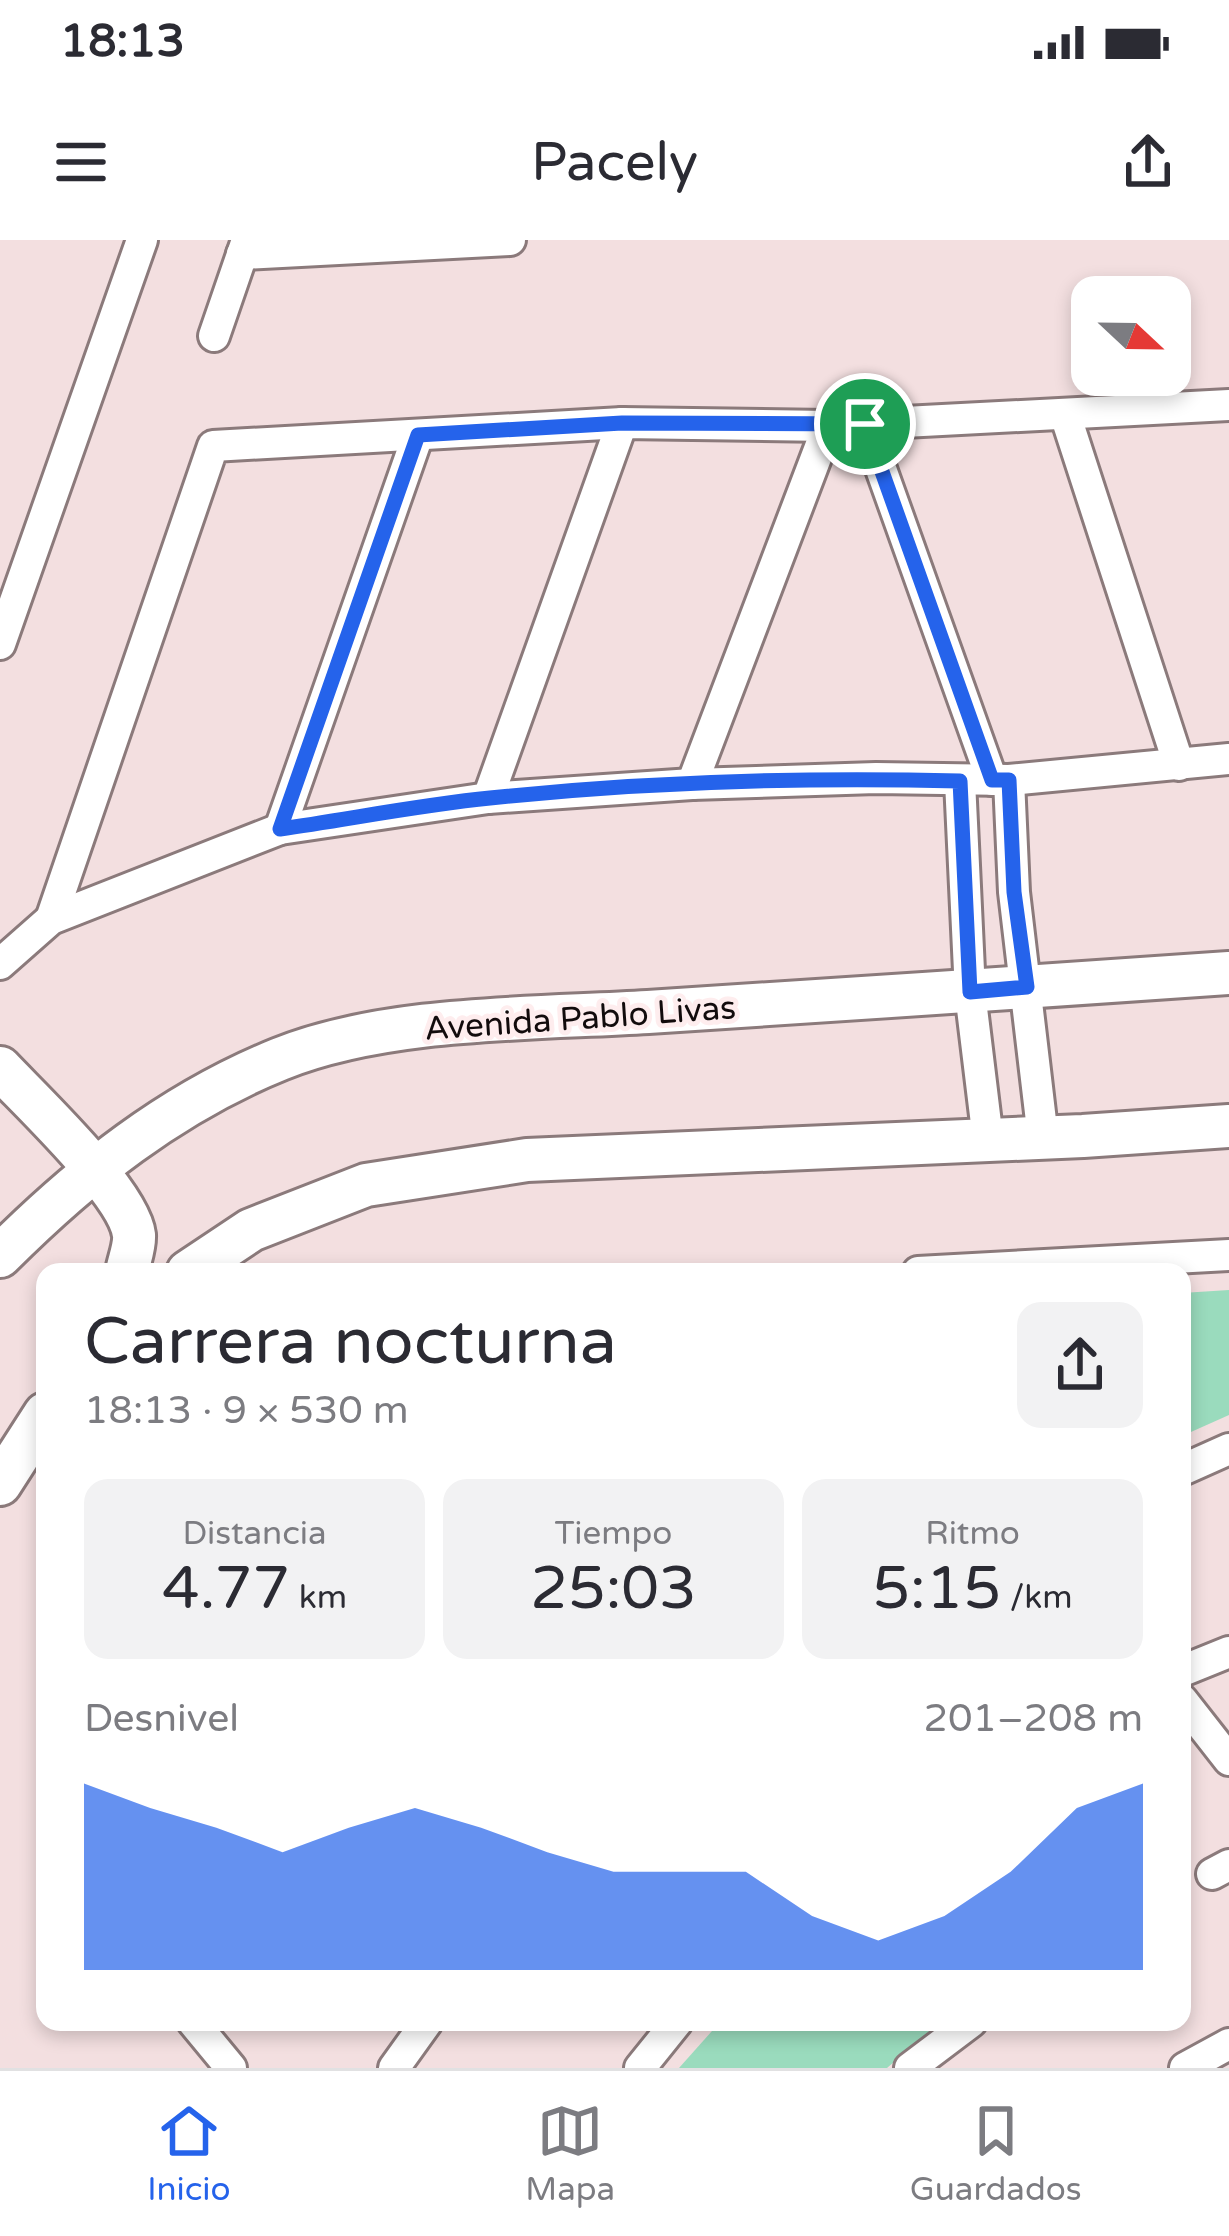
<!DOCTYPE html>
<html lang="es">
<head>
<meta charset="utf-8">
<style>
	body { margin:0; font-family:"Varela Round",sans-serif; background:#f2f2f3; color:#2b2b33; height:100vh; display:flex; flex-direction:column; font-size:45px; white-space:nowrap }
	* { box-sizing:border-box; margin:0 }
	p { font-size:39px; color:#7c7c81 }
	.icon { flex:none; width:66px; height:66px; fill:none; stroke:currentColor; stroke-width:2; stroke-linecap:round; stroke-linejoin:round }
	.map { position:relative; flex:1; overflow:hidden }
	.drawer { position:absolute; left:36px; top:1023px; width:1155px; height:768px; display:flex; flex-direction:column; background:#fff; border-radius:24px; box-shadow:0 6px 18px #0003 }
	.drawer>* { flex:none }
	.needle { width:78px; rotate:112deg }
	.tools { position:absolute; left:1071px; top:36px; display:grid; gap:24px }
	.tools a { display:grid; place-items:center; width:120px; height:120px; border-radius:24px; background:#fff; box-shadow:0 6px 18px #0003; font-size:60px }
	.pin { position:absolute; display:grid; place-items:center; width:102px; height:102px; color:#fff; margin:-51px; border:6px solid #fff; border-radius:50%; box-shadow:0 3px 12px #0007 }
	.round { display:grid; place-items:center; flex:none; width:126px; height:126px; border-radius:24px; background:#f2f2f3 }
	.overview { display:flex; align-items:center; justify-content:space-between; height:204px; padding:0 48px }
	h1 { font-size:66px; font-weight:600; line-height:90px }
	.figures { display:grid; grid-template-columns:repeat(3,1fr); gap:18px; height:204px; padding:12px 48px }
	.figures div { display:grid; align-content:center; border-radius:24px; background:#f2f2f3; text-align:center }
	.figures b { font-size:60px; font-weight:600 }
	.figures small { font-size:33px; font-weight:400 }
	.figures p { font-size:33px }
	.chart { height:336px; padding:24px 48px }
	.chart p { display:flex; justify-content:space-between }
	.chart svg { width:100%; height:216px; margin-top:12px; fill:#2563eb; opacity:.7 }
	.status { display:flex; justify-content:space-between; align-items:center; height:84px; padding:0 60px; background:#fff; direction:ltr }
	.status svg { height:33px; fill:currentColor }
	header { display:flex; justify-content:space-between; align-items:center; height:156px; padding:0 48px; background:#fff; font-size:54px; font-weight:600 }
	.menu { display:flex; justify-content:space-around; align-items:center; height:168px; border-top:3px solid #e1e1e2; background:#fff; font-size:33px; color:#7c7c81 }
	.menu a { display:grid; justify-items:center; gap:6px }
	.menu .active { color:#2563eb }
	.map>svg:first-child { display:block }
</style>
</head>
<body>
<div class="status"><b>18:13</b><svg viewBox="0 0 49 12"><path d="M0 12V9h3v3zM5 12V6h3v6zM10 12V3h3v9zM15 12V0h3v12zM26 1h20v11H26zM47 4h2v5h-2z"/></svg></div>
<header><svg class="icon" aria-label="menu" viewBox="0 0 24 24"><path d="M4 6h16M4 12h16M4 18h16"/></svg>Pacely<svg class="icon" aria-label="share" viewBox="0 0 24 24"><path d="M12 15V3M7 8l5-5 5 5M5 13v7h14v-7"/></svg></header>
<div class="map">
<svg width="1229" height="1828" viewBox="0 0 1229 1828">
	<rect width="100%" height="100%" fill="#f3dfe0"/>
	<g fill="#9adbbd">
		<path d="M1229 1050V1175L1182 1196V1053Z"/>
		<path d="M720 1782H940L887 1828H679Z"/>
	</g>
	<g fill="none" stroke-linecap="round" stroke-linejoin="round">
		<g stroke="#8b7a7b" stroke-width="36">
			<g id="street">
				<path d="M242 14 510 0"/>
				<path d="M214 96 247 0"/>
				<path d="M1065 174 1179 525"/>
				<path d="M865 184 992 540"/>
				<path d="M0 404 142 0"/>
				<path d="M1009 540 1014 652 1043 898"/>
				<path d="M960 541 970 752 988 900"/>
				<path d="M692 544 828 186"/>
				<path d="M488 558 622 183"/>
				<path d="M280 589 418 195"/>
				<path d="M51 679 213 206 622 183 828 186 1229 165"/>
				<path d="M0 724 51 679 280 589 488 558 692 544 876 538 1009 540 1229 519"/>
				<path d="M918 1032 1229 1015"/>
				<path d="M1182 1230 1229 1209"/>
				<path d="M1182 1431 1229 1412"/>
				<path d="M1182 1460 1229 1520"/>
				<path d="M1212 1634 1229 1625"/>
				<path d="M193 1782 231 1828"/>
				<path d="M394 1828 427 1782"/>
				<path d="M640 1828 677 1782"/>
				<path d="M910 1828 971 1782"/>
				<path d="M1185 1828 1229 1804"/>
			</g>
		</g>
		<g stroke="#8b7a7b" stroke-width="48">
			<g id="secondary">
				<path d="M0 828C31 861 129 953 134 995 135 1006 129 1021 127 1032"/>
				<path d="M0 1016C82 934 171 863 280 819 387 776 533 779 648 772 842 760 1035 746 1229 733"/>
				<path d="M188 1032 251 990 366 945 527 920 1083 896 1229 886"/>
				<path d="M0 1244 45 1174"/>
			</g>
		</g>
		<use href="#street" stroke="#fff" stroke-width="30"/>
		<use href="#secondary" stroke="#fff" stroke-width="42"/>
	</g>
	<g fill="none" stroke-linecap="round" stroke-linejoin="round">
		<g stroke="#fff" stroke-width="24">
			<path id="route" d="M622 183 865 184 992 540H1009L1014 652 1027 747 970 752 960 541C804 537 645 542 490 558 420 565 350 579 280 589L418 195Z"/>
		</g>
		<use href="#route" stroke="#2563eb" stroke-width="15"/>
	</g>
	<g text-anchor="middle" stroke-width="10" stroke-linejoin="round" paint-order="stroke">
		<g font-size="33" fill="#120b0c" stroke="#feedee">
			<text transform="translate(580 777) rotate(-4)" y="12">Avenida Pablo Livas</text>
		</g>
	</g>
</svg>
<div class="tools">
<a><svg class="needle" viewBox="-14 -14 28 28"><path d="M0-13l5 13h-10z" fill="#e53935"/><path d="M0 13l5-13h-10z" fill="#7c7c81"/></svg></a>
</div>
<div class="pin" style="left:865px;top:184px;background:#1e9e55"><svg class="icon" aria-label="arrive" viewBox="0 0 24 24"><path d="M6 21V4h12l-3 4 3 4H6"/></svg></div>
<section class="drawer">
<div class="overview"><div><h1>Carrera nocturna</h1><p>18:13 · 9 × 530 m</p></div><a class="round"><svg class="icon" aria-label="share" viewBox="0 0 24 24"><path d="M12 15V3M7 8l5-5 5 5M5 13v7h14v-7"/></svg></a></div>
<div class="figures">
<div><p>Distancia</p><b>4.77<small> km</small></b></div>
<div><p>Tiempo</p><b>25:03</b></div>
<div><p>Ritmo</p><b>5:15<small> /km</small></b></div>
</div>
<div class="chart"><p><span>Desnivel</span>201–208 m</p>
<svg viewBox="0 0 160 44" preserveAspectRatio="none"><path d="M0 44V6L10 11L20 15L30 20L40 15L50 11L60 15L70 20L80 24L90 24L100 24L110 33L120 38L130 33L140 24L150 11L160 6V44z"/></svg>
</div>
</section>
</div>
<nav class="menu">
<a class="active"><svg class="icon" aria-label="home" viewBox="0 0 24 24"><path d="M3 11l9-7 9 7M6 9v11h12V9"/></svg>Inicio</a>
<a><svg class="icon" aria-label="map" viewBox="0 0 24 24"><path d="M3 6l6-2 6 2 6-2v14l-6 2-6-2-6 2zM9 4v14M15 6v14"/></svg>Mapa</a>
<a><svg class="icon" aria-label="saved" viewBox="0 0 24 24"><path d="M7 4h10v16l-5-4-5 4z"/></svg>Guardados</a>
</nav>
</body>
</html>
